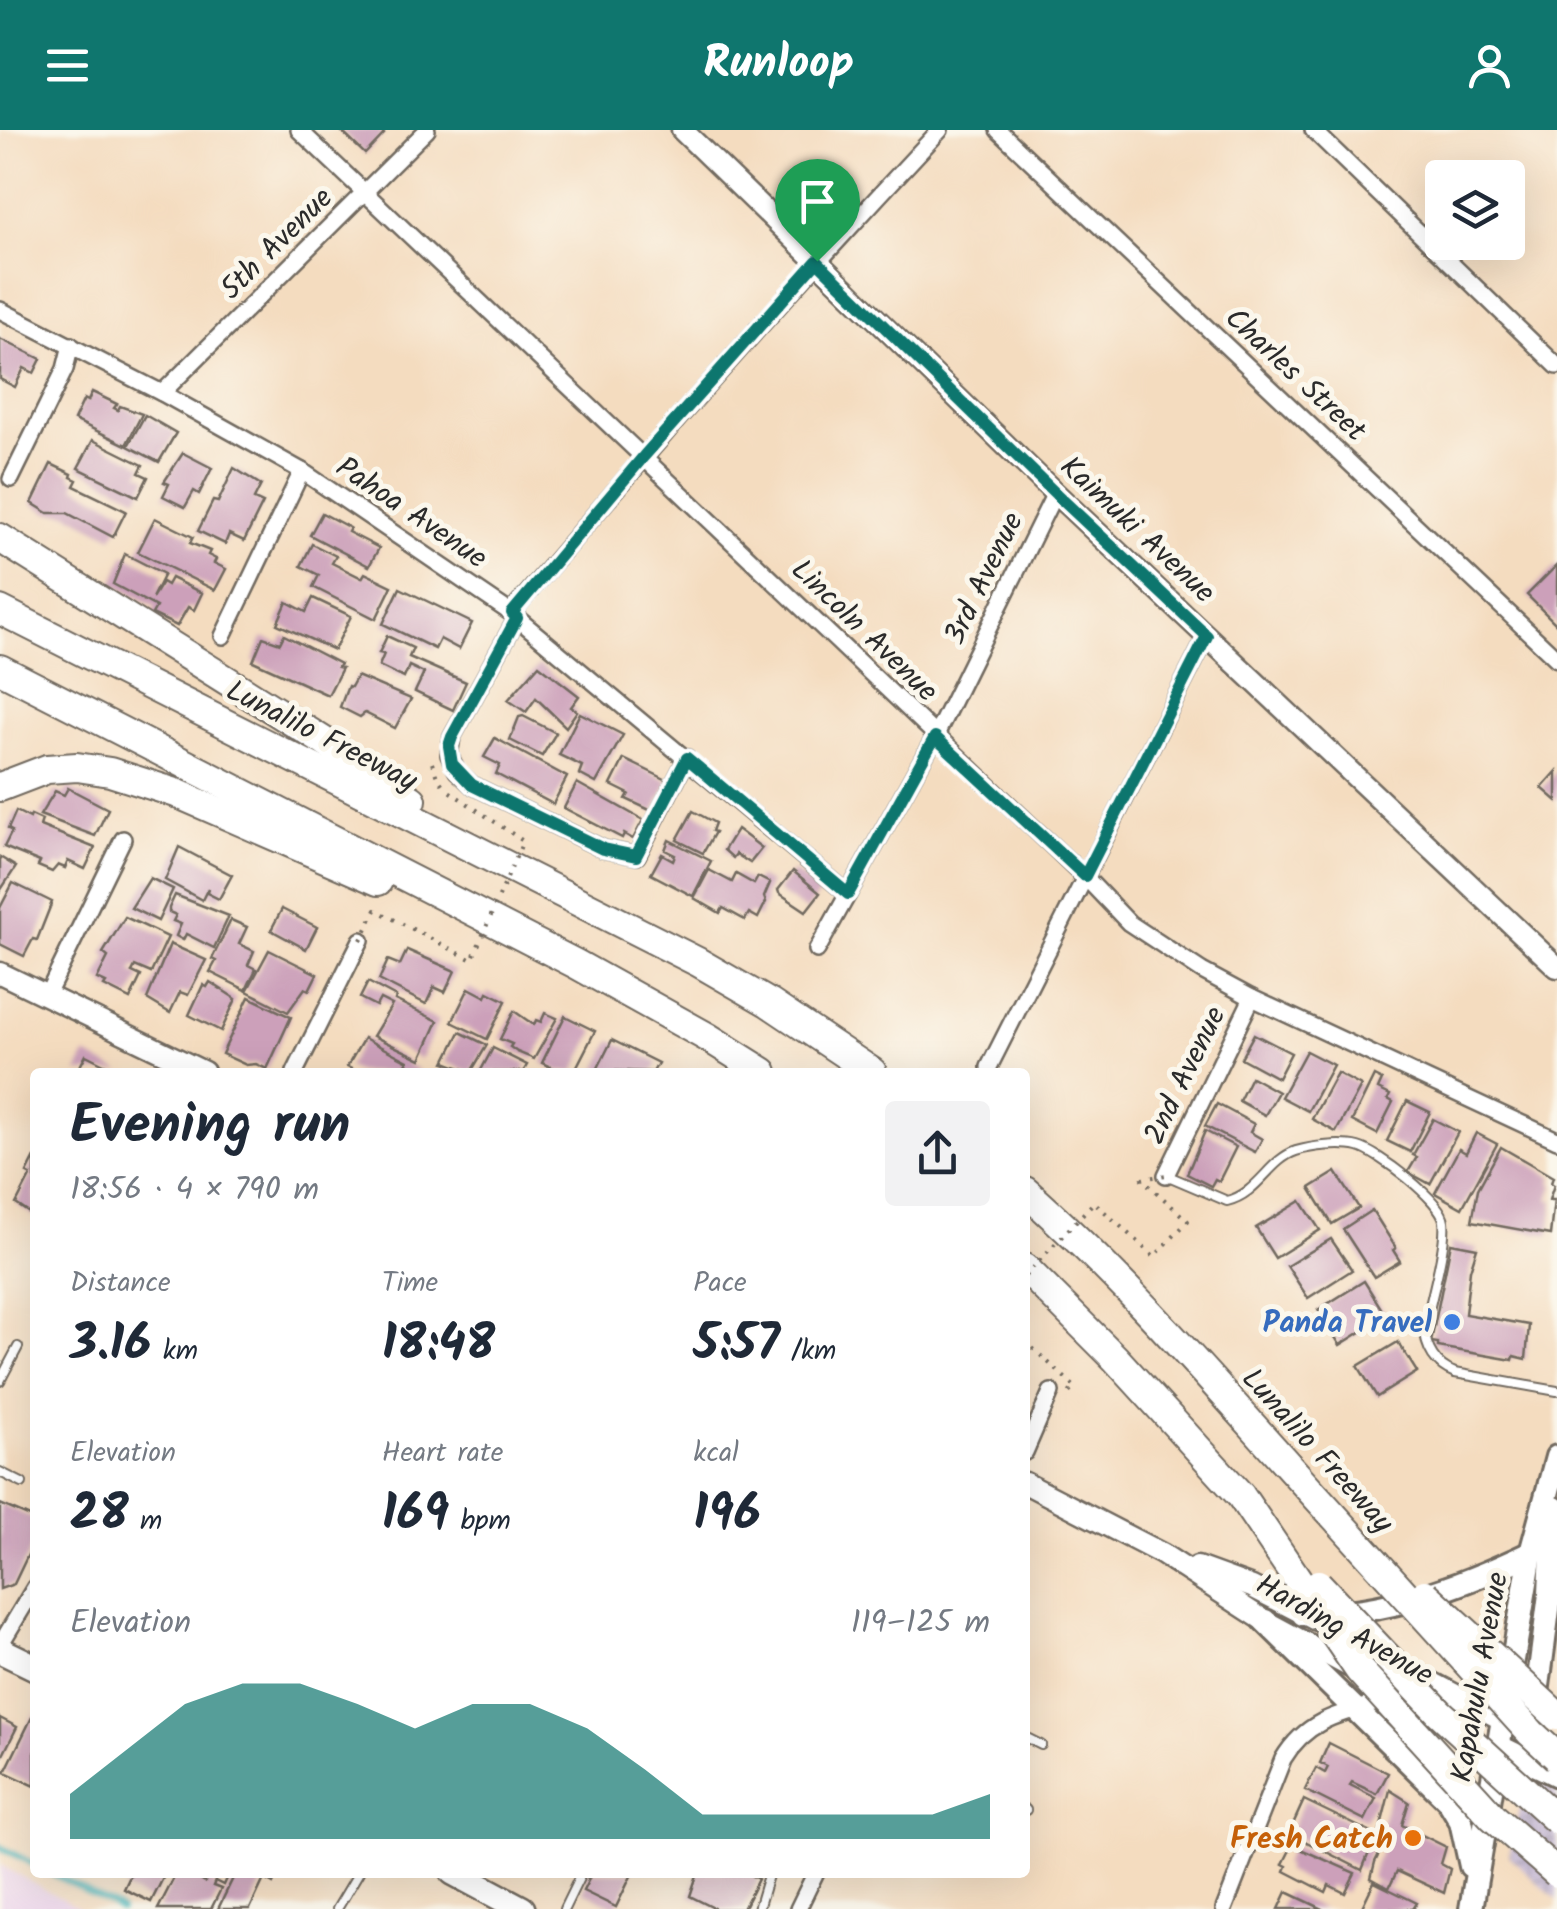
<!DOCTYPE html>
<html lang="en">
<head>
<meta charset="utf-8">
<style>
	body { margin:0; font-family:Kalam,sans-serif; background:#f2f2f3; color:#1f2937; height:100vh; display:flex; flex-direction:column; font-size:38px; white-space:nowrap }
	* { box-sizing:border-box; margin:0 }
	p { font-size:32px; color:#747a83 }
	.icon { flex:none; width:55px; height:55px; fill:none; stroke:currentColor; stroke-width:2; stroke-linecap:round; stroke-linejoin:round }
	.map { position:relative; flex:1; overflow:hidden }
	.sheet { position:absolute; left:30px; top:938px; width:1000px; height:810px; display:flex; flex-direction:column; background:#fff; border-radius:10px; box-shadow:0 10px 40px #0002 }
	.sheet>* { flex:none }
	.tools { position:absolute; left:1425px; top:30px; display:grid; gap:20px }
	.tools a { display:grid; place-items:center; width:100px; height:100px; border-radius:10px; background:#fff; box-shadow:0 10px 40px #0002; font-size:50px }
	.pin { position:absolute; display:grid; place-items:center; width:85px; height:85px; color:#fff; margin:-102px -42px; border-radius:50% 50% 50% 0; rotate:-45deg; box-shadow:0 0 10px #0007 }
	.pin .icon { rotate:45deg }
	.round { display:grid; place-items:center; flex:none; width:105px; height:105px; border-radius:10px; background:#f2f2f3 }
	.headline { display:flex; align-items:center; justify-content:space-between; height:170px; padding:0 40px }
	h1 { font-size:55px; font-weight:700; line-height:75px }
	.stats { display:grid; grid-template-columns:repeat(3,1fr); gap:15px; height:170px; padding:10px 40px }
	.stats div { display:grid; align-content:center }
	.stats b { font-size:50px; font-weight:700 }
	.stats small { font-size:28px; font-weight:400 }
	.stats p { font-size:28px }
	.chart { height:280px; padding:20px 40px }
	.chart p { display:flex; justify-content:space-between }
	.chart svg { width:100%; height:180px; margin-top:10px; fill:#0f766e; opacity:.7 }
	header { display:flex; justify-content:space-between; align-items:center; height:130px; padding:0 40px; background:#0f766e; color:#fff; font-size:45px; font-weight:700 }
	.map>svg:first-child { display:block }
</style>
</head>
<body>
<header><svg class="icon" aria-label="menu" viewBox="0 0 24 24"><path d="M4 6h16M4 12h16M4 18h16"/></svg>Runloop<svg class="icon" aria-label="person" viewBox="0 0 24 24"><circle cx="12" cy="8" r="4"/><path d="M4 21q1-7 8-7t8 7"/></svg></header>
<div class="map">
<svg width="1557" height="1779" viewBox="0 0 1557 1779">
	<defs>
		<pattern id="industrial-grid" width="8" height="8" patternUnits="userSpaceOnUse" patternTransform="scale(2.5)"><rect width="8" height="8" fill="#cabfd6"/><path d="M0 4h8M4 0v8" fill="none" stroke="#aea4b8"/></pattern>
	</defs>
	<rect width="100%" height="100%" fill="#fbf7ec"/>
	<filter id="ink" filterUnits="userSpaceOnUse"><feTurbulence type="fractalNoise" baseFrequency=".01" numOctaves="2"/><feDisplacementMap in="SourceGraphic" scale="20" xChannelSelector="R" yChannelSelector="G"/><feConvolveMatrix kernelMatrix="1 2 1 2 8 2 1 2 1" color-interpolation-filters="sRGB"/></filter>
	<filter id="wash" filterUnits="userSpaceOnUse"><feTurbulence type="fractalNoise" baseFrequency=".0048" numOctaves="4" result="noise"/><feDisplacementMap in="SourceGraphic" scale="40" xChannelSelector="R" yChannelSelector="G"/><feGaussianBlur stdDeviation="2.25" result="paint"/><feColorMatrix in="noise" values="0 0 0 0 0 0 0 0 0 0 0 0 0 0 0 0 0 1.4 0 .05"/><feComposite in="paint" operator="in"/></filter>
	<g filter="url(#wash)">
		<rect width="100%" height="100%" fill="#f4dcbf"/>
		<path fill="#ead1ec" d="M0 1735 81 1779H0Z"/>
		<path fill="url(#industrial-grid)" d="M1527 1645 1557 1659V1770L1509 1726Z"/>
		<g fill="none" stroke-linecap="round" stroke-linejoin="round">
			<g stroke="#45b5bb" stroke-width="6">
				<path d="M0 1717 35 1735"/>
				<path d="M49 1742 120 1779"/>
			</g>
		</g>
		<g id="blocks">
			<g fill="#cca0ba">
				<path d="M340 0H380L384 4 365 24Z"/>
				<path d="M0 209 41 229 34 243 24 238 15 257 0 249Z"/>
				<path d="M92 262 117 274 114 278 118 280 120 276 142 284 126 315 74 290 84 269 88 271Z"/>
				<path d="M145 285 176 303 159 332 128 316Z"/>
				<path d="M93 310 143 335 139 343 148 347 138 367 78 338Z"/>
				<path d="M183 323 212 338 199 364 194 361 185 377 163 366 169 354 164 352Z"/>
				<path d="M51 334 72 344 71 347 77 350 74 356 126 381 113 407 67 383H48L32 373Z"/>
				<path d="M234 338 261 355 254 369 263 373 244 411 229 404 225 414 198 401 213 371 218 372Z"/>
				<path d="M322 383 350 398 348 402 379 418 369 436 310 405Z"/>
				<path d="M155 388 193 407 190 413 210 421 208 425 216 429 214 433 226 439 215 460 138 422Z"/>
				<path d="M312 414 336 426 332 433 362 448 365 443 392 456 376 489 313 457 319 445 301 436Z"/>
				<path d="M125 424 164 444 152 468 162 452 167 455 171 448 202 463 194 480 188 477 177 496 152 484 156 477 113 454Z"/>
				<path d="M1557 435V495L1527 465Z"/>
				<path d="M400 458 472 493 459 519 440 509 435 519 383 494Z"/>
				<path d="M313 468 351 486 334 520 277 494 287 472 306 482Z"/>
				<path d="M284 505 340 534 338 537 342 538 328 565 253 531 263 507 280 513Z"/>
				<path d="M387 506 413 518 409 527 466 552 453 580 415 562 424 543 409 536 404 548 379 536 384 524 379 523Z"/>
				<path d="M539 535 579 566 571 577 577 581 566 597 536 568 526 582 508 570Z"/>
				<path d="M357 546 411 569 395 598 365 583 360 587 340 577 348 556 351 557Z"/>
				<path d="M580 583 623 605 596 653 579 644 582 636 559 625Z"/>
				<path d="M523 586 556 603 542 626 510 610 519 587Z"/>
				<path d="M495 608 567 647 553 674 496 644 500 635 484 627Z"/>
				<path d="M624 629 669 651 654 682 626 669 629 664 611 655Z"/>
				<path d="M1557 641V671L1542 658Z"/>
				<path d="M577 653 643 690 633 709 624 704 622 708 564 678Z"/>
				<path d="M68 658 108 679 95 706 40 685 55 661 64 665Z"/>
				<path d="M16 681 30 688 31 685 42 690 40 696 95 718 85 739 68 731 65 738 58 735 52 742 38 736 40 732 4 717 12 701 8 699Z"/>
				<path d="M693 681 715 693 712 701 715 702 703 723 677 710Z"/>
				<path d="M737 699 762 718 750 733 736 724 733 728 724 720Z"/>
				<path d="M669 710 711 731 693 766 651 744 662 724 673 730 675 725 665 720Z"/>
				<path d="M179 717 232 745 219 769 207 763 208 758 202 770 165 750Z"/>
				<path d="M0 727 16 737 0 761Z"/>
				<path d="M709 740 732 752 736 744 754 754 758 747 770 753 764 767 766 772 758 788 749 783 745 790 723 778 720 783 694 768Z"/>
				<path d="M793 741 820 763 806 781 779 763 778 760Z"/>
				<path d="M150 748 173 759 158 791 131 778Z"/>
				<path d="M13 753 52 772 37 810 33 809 24 826 0 814V778Z"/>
				<path d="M175 765 229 786 214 818 186 804 183 810 176 806 181 794 173 791 176 785 169 782V778Z"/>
				<path d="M282 779 317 797 306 819 271 800Z"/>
				<path d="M125 787 168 807 151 843 135 836 132 842 141 846 130 869 104 856 106 853 97 849 108 827 103 823Z"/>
				<path d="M231 790 247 797 239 814 254 821 248 835 256 839 246 860 210 842 216 831 212 829Z"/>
				<path d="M170 814 206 830 188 865 180 862 170 883 147 869Z"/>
				<path d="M269 820 317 844 309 860 305 858 288 882 247 861Z"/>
				<path d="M407 820 455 841 445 862 434 857 426 874 379 850 388 830 400 835Z"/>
				<path d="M210 852 236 869 221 901 189 885 203 855 207 857Z"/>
				<path d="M368 852 396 867 395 870 438 891 421 929 373 906 392 875 380 869 376 876 360 868Z"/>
				<path d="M469 858 486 867 488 862 506 871 487 909 452 892Z"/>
				<path d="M249 867 291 887 267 939 256 934 246 935 222 924Z"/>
				<path d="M514 881 534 895 536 890 541 892 545 883 557 888 534 929 517 922 510 917 512 914 500 909Z"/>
				<path d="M565 886 595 901 574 942H561L542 933Z"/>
				<path d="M460 902 487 915 471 942 445 932Z"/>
				<path d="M1254 904 1291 923 1278 948 1241 928Z"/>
				<path d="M364 908 408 931 406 934 418 939 416 942H358L347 937Z"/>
				<path d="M612 910 658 933 653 942 597 940Z"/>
				<path d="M493 918 527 935 523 942H480Z"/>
				<path d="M1306 921 1333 935 1308 981 1281 967Z"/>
				<path d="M86 925 120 942H77Z"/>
				<path d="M1337 943 1361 956 1336 1002 1312 989Z"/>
				<path d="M1374 946 1382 950 1378 959 1390 965 1388 969 1393 972 1377 1004 1352 991Z"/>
				<path d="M1251 947 1278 962 1265 985 1239 971Z"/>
				<path d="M1407 971 1430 982 1410 1022 1387 1011Z"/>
				<path d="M1217 974 1254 994 1250 1002 1262 1009 1255 1022 1205 996Z"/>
				<path d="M1433 989 1458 1002 1430 1054 1408 1042 1417 1027 1413 1025Z"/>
				<path d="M1205 1001 1236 1017 1219 1051 1215 1049 1211 1056 1187 1044Z"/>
				<path d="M1476 1003 1497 1014 1462 1078 1435 1063 1459 1019 1466 1023Z"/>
				<path d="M1501 1017 1553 1047 1551 1053 1554 1055 1549 1070H1554L1550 1105 1472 1091 1478 1059Z"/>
				<path d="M35 1027V1087L16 1074 31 1045 27 1043Z"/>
				<path d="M1336 1042 1359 1078 1332 1094 1310 1058Z"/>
				<path d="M1301 1071 1320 1100 1275 1128 1256 1098Z"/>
				<path d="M1372 1080 1396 1118 1393 1120 1400 1131 1374 1147 1343 1099Z"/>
				<path d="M1331 1109 1352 1140 1308 1168 1287 1136Z"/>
				<path d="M1451 1113 1477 1118 1470 1140 1465 1184 1529 1195 1526 1229 1514 1226 1513 1230 1438 1217V1213L1431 1212Z"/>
				<path d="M1364 1151 1386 1186 1340 1215 1318 1180Z"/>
				<path d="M1398 1212 1417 1242 1377 1267 1358 1236Z"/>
				<path d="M0 1374 35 1389V1410L14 1454 0 1459Z"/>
				<path d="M35 1581V1656L5 1642Z"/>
				<path d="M0 1588 17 1597 0 1631Z"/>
				<path d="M1329 1613 1388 1643 1377 1664 1352 1652 1350 1655 1376 1668 1365 1690 1305 1660 1316 1638 1325 1643 1328 1637 1320 1633Z"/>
				<path d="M1390 1660 1409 1672 1402 1695 1446 1717 1441 1734 1450 1739 1444 1763 1397 1741 1389 1758 1371 1748 1375 1732 1387 1708 1379 1704Z"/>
				<path d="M1304 1670 1376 1705 1362 1740 1289 1703Z"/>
				<path d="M1296 1717 1355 1743 1345 1763 1329 1755 1326 1762 1285 1741 1287 1736 1283 1734 1291 1718Z"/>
				<path d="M132 1742H166L151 1772 124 1759Z"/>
				<path d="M177 1742H190L205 1752 206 1742H229L223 1755 215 1751 213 1756 221 1759 211 1779H158Z"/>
				<path d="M236 1742H278L273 1754 264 1749 250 1779H218Z"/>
				<path d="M587 1742H633L616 1777 583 1761 589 1749 584 1747Z"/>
				<path d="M698 1742H744L758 1749 743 1779H716L690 1766Z"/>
				<path d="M1374 1752 1417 1773 1413 1779H1361Z"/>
				<path d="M1287 1762 1323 1779H1279Z"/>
			</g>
		</g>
	</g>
	<g filter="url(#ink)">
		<use href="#blocks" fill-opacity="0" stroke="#71695f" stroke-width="2.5"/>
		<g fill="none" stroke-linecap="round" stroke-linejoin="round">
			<g stroke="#71695f" stroke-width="12">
				<g id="service">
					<path d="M1166 1045 1227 1071C1258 1064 1269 1030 1296 1021 1312 1016 1341 1013 1358 1017 1378 1022 1442 1071 1444 1091 1447 1116 1430 1171 1425 1198 1425 1219 1436 1236 1455 1243L1557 1261"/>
					<path d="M0 1251 18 1217"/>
					<path d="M0 1342 22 1353"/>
					<path d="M1025 1607 1041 1615"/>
					<path d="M1025 1679 1026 1680"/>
					<path d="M337 1779 359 1742"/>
					<path d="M564 1779 582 1742"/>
					<path d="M758 1779 769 1742"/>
				</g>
			</g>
			<g stroke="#71695f" stroke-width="20">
				<g id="minor">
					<path d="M299 0 1085 747 1129 793 1202 841 1252 868 1557 1010"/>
					<path d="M998 0 1557 529"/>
					<path d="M1313 0 1557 236"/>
					<path d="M0 180 162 263 302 341 511 483 848 764"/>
					<path d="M162 263 427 0"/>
					<path d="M11 349 65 239 71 215"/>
					<path d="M511 483C650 318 793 157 940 0"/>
					<path d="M517 488 452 607 449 625 457 641 472 655 603 719 637 726 687 628"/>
					<path d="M223 506 302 341"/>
					<path d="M817 820 935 607 1055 363"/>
					<path d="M47 865 123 709"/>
					<path d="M989 937 1207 506"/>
					<path d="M295 942 361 810"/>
					<path d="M1166 1045 1252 868"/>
					<path d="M1025 1322 1051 1262"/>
					<path d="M0 1515 35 1457"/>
					<path d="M798 1779 816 1742"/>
					<path d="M1224 1779 1283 1629C1308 1586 1348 1582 1392 1569"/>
				</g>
			</g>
			<g stroke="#71695f" stroke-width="25">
				<g id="tertiary">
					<path d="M682 0 1055 363 1557 837"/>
					<path d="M0 843 204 942"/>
					<path d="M1025 1353 1162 1424 1265 1491 1430 1580"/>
					<path d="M1197 1437 1252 1457 1316 1490"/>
					<path d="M1403 1537 1503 1590"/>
				</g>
			</g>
			<g stroke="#71695f" stroke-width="28">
				<g id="secondary">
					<path d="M1303 1484C1382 1486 1460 1457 1531 1423"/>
					<path d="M1265 1491 1449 1671 1461 1691 1471 1736"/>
					<path d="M1535 1579 1550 1464 1554 1378"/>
					<path d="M1498 1616 1557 1645"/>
					<path d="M1471 1779 1531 1423 1557 1327"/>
				</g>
			</g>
			<g stroke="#71695f" stroke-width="30">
				<g id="primary">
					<path d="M0 1520 35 1537"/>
					<path d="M453 1742 522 1779"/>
				</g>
			</g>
			<g stroke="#71695f" stroke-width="32">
				<g id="motorway">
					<path d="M0 408 325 612 412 670"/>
					<path d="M0 480 698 832 769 873 872 942"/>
					<path d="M0 539 576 834 709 908 763 942"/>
					<path d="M0 657 47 639 77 637 110 642 176 663 378 751"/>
					<path d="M1025 1061C1137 1160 1232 1275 1333 1385"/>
					<path d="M1025 1138 1115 1228 1241 1366"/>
				</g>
			</g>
			<g stroke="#71695f" stroke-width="4" stroke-dasharray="2.5 8" stroke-linecap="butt">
				<path d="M432 633 437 647 446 659"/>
				<path d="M1025 1211 1075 1257 1068 1264"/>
			</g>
			<use href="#service" stroke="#fff" stroke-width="8"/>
			<use href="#minor" stroke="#fff" stroke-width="15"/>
			<use href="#tertiary" stroke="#fff" stroke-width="20"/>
			<use href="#secondary" stroke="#fff" stroke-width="22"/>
			<use href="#primary" stroke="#fff" stroke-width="25"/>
			<use href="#motorway" stroke="#fff" stroke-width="28"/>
			<g stroke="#71695f" stroke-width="32" stroke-linecap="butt">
				<g id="motorway-bridge">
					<path d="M1241 1366 1359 1540 1493 1687 1557 1743"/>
					<path d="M1333 1385 1531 1603 1557 1627"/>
					<path d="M1318 1454 1439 1582 1557 1690"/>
					<path d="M1425 1464 1557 1586"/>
				</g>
			</g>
			<g stroke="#71695f" stroke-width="4" stroke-dasharray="2.5 8" stroke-linecap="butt">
				<path d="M361 810 376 780 472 830 523 711 446 659"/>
				<path d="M1025 1146 1094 1072 1154 1127 1188 1091 1142 1049 1166 1045"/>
			</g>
			<use href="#motorway-bridge" stroke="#fff" stroke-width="28"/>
		</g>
	</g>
	<g fill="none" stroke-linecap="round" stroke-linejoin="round" filter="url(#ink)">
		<g stroke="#fff" stroke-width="20">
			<path id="route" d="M817 131 1055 363 1207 506 1085 746 935 607 848 764 687 628 636 726 603 719 472 655 452 634 449 616 452 607 517 488 512 483 644 326Z"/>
		</g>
		<use href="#route" stroke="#0f766e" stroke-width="12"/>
	</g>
	<circle fill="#3f7fe0" stroke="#fbf7ec" stroke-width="4" cx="1452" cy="1192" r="10"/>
	<circle fill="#e8710a" stroke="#fbf7ec" stroke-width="4" cx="1413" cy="1708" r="10"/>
	<g text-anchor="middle" stroke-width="10" stroke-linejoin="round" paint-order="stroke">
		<g font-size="30" fill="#2b2b2b" stroke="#fbf7ec">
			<text transform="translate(276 113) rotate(-45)" y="10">5th Avenue</text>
			<text transform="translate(1296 244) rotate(43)" y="10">Charles Street</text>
			<text transform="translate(412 382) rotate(34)" y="10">Pahoa Avenue</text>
			<text transform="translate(1138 399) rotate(43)" y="10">Kaimuki Avenue</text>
			<text transform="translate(983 448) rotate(-64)" y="10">3rd Avenue</text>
			<text transform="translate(865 500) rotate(44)" y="10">Lincoln Avenue</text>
			<text transform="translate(322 605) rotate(27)" y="10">Lunalilo Freeway</text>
			<text transform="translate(1184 945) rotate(-64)" y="10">2nd Avenue</text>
			<text transform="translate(1318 1320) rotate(48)" y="10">Lunalilo Freeway</text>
			<text transform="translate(1345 1499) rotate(29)" y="10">Harding Avenue</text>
			<text transform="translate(1479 1547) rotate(-80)" y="10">Kapahulu Avenue</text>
		</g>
		<g font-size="30" font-weight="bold" fill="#366cbe" stroke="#fbf7ec" text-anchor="end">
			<text x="1432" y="1202">Panda Travel</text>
		</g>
		<g font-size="30" font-weight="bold" fill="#c56008" stroke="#fbf7ec" text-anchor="end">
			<text x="1393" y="1718">Fresh Catch</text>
		</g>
	</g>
</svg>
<div class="tools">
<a><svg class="icon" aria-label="layers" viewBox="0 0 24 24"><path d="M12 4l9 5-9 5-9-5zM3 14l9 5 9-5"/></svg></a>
</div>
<div class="pin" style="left:817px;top:131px;background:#1e9e55"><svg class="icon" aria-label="arrive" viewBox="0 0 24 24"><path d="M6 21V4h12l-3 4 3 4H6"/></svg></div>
<section class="sheet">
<div class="headline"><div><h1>Evening run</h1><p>18:56 · 4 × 790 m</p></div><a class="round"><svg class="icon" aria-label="share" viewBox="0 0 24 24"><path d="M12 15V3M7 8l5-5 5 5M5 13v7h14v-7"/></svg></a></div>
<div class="stats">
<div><p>Distance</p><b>3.16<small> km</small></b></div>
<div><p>Time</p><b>18:48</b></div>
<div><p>Pace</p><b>5:57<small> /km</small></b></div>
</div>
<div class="stats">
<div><p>Elevation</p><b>28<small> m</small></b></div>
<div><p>Heart rate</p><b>169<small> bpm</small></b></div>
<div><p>kcal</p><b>196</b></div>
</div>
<div class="chart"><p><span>Elevation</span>119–125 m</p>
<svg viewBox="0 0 160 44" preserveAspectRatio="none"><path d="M0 44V33L10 22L20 11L30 6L40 6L50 11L60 17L70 11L80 11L90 17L100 27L110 38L120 38L130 38L140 38L150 38L160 33V44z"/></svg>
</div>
</section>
</div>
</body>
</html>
